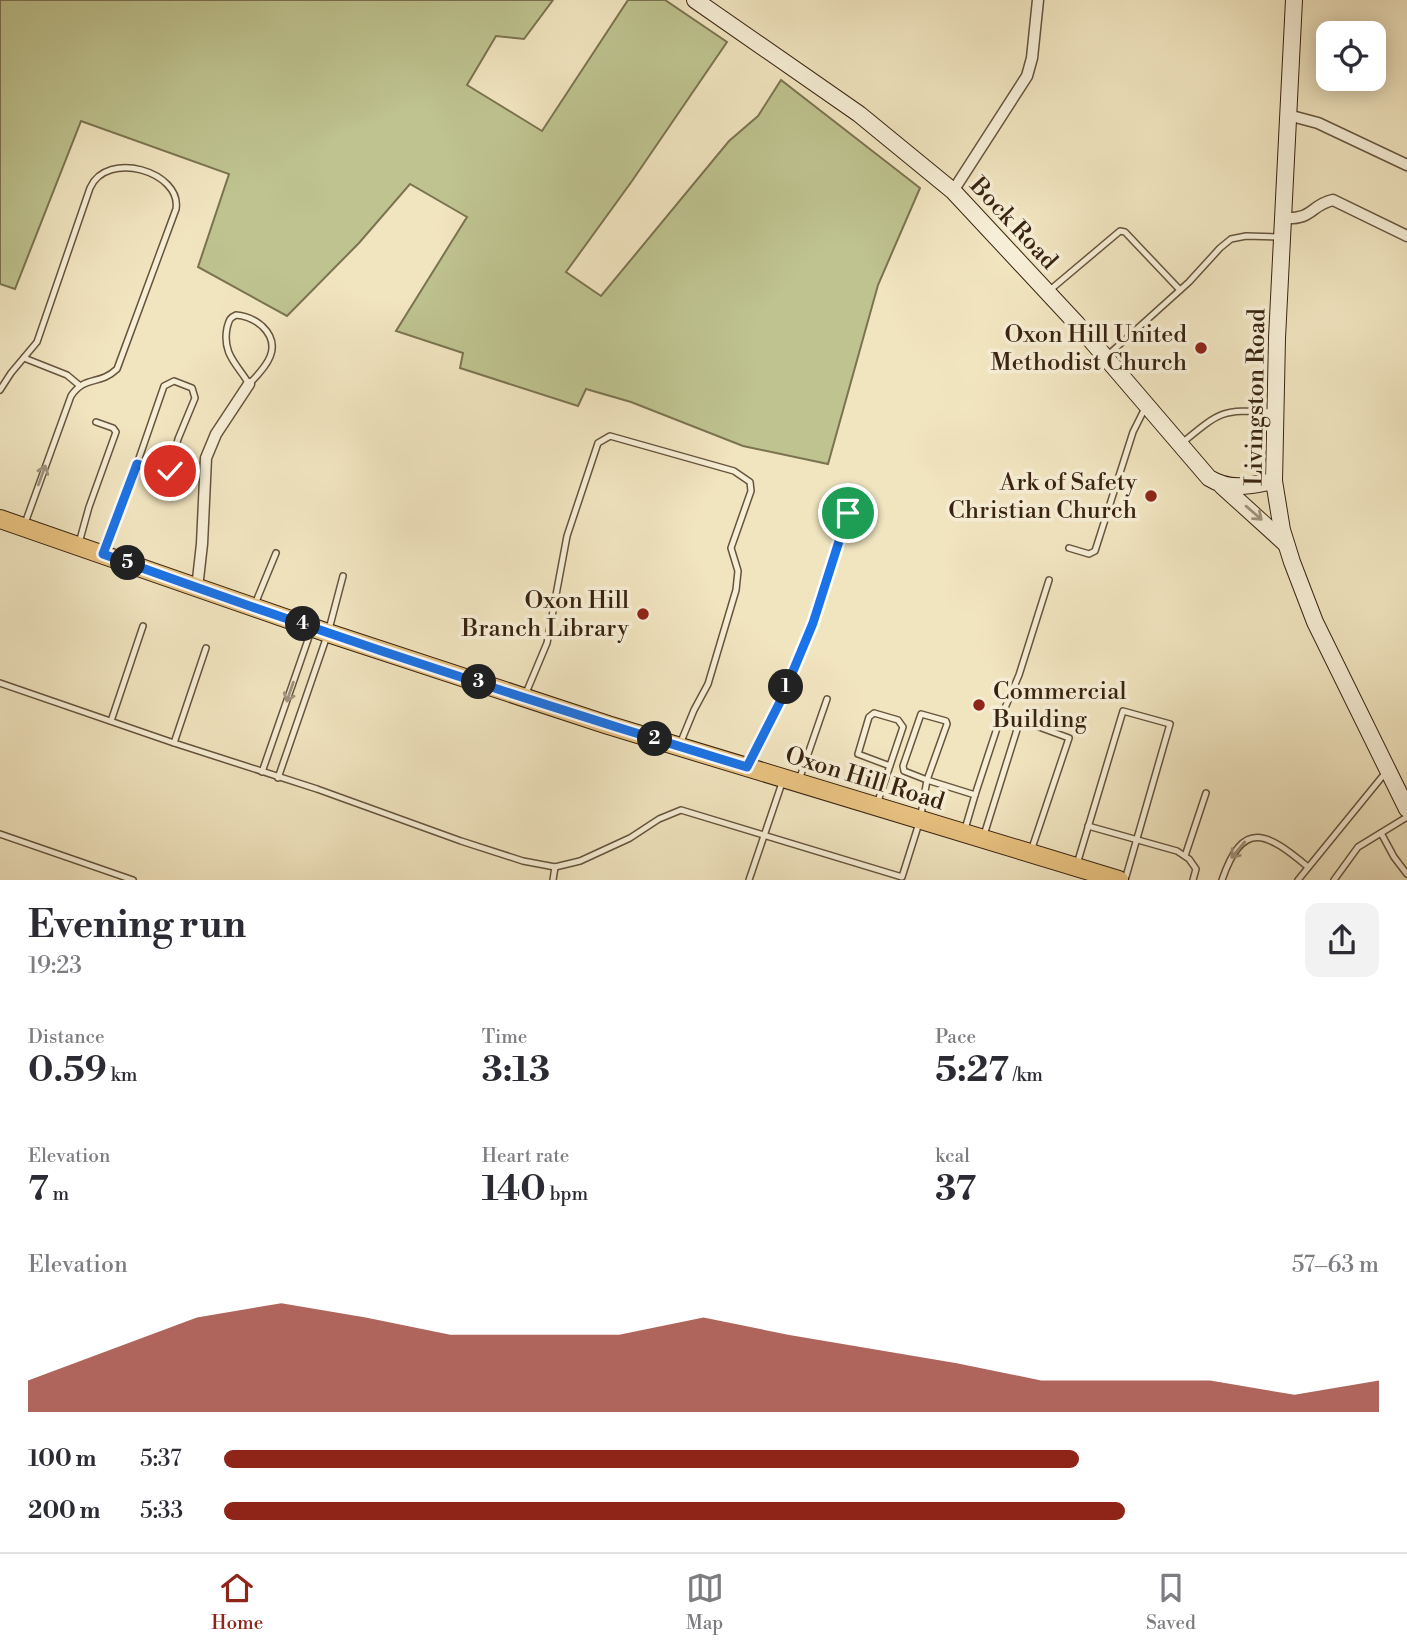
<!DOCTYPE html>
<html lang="en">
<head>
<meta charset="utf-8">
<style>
	body { margin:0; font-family:"Libre Bodoni",serif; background:#f2f2f3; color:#2b2b33; height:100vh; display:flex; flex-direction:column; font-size:26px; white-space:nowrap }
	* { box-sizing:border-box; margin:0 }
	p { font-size:23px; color:#7c7c81 }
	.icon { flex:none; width:38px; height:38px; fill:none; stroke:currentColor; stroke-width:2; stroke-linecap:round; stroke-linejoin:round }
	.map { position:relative; height:880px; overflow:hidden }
	.details { display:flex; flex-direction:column; background:#fff; flex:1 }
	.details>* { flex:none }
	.buttons { position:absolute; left:1316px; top:21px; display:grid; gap:14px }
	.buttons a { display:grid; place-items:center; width:70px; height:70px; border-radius:14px; background:#fff; box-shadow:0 4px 18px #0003; font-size:35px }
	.pin { position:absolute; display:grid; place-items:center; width:60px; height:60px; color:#fff; margin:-30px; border:4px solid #fff; border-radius:50%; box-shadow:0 2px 7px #0007 }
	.km { position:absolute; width:35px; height:35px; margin:-18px; border-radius:50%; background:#222; color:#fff; font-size:19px; line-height:35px; text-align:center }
	.round { display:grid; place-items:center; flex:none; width:74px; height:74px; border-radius:14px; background:#f2f2f3 }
	.summary { display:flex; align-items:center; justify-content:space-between; height:119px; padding:0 28px }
	h1 { font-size:38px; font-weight:700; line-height:52px }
	.figures { display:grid; grid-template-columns:repeat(3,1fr); gap:10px; height:119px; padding:7px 28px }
	.figures div { display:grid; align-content:center }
	.figures b { font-size:35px; font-weight:700 }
	.figures small { font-size:19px; font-weight:400 }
	.figures p { font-size:19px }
	.chart { height:196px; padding:14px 28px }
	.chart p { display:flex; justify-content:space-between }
	.chart svg { width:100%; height:126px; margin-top:7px; fill:#8f2418; opacity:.7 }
	ul { padding:0 28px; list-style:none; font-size:23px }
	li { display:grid; grid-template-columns:112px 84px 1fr; align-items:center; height:52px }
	li i { height:18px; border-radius:9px; background:#8f2418 }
	.tabs { display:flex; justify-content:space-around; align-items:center; height:98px; border-top:2px solid #e1e1e2; background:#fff; font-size:19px; color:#7c7c81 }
	.tabs a { display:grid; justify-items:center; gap:4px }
	.tabs .active { color:#8f2418 }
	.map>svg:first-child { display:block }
</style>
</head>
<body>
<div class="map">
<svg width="1407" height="880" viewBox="0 0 1407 880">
	<rect width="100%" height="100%" fill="#f1e5c0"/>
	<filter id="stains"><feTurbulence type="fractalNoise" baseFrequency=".00286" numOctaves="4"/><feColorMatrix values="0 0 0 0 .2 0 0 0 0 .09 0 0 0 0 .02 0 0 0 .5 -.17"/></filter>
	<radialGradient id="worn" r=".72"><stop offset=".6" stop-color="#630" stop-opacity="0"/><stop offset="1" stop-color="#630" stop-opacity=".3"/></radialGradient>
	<path fill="#bec38f" stroke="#7b7350" stroke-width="2" d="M0 0H553L524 39 496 36 467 85 542 131 628 0H665L727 42 632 181 566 272 601 296 729 141 758 116 781 80 920 188 878 285 828 464 743 446 631 402 586 389 578 406 460 368 463 353 396 331 467 217 410 184 359 243 287 316 198 267 229 174 81 121 15 289 0 284Z"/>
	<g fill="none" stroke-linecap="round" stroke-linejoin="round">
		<g stroke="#66543d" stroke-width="8">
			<g id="lane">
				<path d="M1050 290 1120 231 1125 232 1180 290"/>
				<path d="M236 315C247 316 254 319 262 326 284 347 266 367 249 384 237 364 222 354 227 328 229 321 229 318 236 315Z"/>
				<path d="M1108 355 1189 282 1220 248 1231 239 1246 236 1279 237"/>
				<path d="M24 358 67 375 79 385"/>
				<path d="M0 390 11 373 37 342 90 188C107 149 182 172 176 209L117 369C99 386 85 375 71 396L24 526"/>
				<path d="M1182 443C1223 409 1222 410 1274 412"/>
				<path d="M79 543 89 507 116 432 113 428 96 422"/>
				<path d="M1069 548 1089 554 1095 551 1133 432 1145 408"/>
				<path d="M104 551 137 464 164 474 170 471 178 439 195 398 192 388 174 381 164 386 137 464"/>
				<path d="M255 604 276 553"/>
				<path d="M0 683 171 742 317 789 461 841 523 861 555 867 580 861 630 838 659 819 681 810 902 877 920 820 927 780 975 795 965 829"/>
				<path d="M526 693 547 643 567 536 598 443 610 436 734 471 750 482 751 491 731 548 738 571 736 590 708 684 694 710 680 744"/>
				<path d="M921 714 946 721 947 724 927 780 904 771 903 766Z"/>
				<path d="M111 721 143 626"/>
				<path d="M174 743 206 648"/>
				<path d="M749 764 781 700 813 623 848 513"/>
				<path d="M262 772 311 631"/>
				<path d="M278 778 328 633 343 576"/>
				<path d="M799 780 827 699"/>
				<path d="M975 795 999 722 1019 675 1049 580"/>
				<path d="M877 804 903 727 898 720 874 713 869 717 858 754 890 766"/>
				<path d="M1088 826 1177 851 1189 859 1196 869 1193 880"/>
				<path d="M1381 833 1394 857 1407 874"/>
				<path d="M0 834 133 880"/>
				<path d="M984 835 1020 720 1069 738 1031 851"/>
				<path d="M1185 856 1206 793"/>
				<path d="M1077 864 1123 711 1170 724 1125 880"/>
				<path d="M553 880 555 867"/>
				<path d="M749 880 783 780"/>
				<path d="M1222 880C1243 818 1267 833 1308 867"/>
				<path d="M1298 880 1386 772"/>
				<path d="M1334 880 1358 847 1407 817"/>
			</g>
		</g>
		<g stroke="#66543d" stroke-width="13">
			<g id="street">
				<path d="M1288 115 1318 123 1407 165"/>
				<path d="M953 191 1027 76 1032 58 1038 0"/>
				<path d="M1283 218C1314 220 1310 205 1333 200L1407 236"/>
				<path d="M197 588 202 544 206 458 216 434 249 384"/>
			</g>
		</g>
		<g stroke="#382311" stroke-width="18">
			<g id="secondary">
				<path d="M695 0 859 114 953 191 1077 324 1209 478C1230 491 1250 486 1274 481"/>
				<path d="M1294 0 1277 338 1274 481 1282 530 1292 562 1315 622 1407 809"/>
				<path d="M1222 486 1286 544"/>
			</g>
		</g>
		<g stroke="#382311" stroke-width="20">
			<path id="primary" d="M0 519 328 633 608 725 1119 880"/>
		</g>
		<use href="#lane" stroke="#f6eed6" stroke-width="5"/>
		<use href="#street" stroke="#f6eed6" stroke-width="10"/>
		<use href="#secondary" stroke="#f6eed6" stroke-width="16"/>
		<use href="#primary" stroke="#e8c280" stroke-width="18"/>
	</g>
	<defs><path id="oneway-shaft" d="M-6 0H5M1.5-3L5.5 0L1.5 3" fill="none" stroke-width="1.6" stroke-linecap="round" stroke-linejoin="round" transform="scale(1.75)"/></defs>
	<g stroke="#a0937d">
		<use href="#oneway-shaft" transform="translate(42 475) rotate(-70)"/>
		<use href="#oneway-shaft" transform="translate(1254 513) rotate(41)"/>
		<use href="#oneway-shaft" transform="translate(290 692) rotate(109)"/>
		<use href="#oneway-shaft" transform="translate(1238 850) rotate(130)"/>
	</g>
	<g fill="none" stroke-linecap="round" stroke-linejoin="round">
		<g stroke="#fff" stroke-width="14">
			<path id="route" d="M170 471 164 474 137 464 103 554C316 631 531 702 747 767L781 700 813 623 848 513"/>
		</g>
		<use href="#route" stroke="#1a73e8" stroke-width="9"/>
	</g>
	<g fill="#8f2418" stroke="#f6eed6" stroke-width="2.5">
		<circle cx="1201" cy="348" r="7"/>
		<circle cx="1151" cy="496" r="7"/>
		<circle cx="643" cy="614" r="7"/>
		<circle cx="979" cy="705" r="7"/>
	</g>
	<g text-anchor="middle" stroke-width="7" stroke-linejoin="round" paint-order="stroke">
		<g font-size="24" fill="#382311" stroke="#f6eed6">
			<text transform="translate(1014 223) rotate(47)" y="8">Bock Road</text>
			<text transform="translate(1255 397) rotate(-89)" y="8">Livingston Road</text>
			<text transform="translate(865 778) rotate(17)" y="8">Oxon Hill Road</text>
		</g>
		<g font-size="24" fill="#382311" stroke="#f6eed6" text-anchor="end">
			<text x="1187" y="342">Oxon Hill United<tspan x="1187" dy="28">Methodist Church</tspan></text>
			<text x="1137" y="490">Ark of Safety<tspan x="1137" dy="28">Christian Church</tspan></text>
			<text x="629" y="608">Oxon Hill<tspan x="629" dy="28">Branch Library</tspan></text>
			<text x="993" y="699" text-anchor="start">Commercial<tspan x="993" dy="28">Building</tspan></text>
		</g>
	</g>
	<rect width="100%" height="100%" filter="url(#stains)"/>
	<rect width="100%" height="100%" fill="url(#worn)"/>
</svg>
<div class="buttons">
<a><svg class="icon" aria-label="locate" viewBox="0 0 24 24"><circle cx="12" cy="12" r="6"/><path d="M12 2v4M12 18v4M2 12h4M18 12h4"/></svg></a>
</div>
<div class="pin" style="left:848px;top:513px;background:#1e9e55"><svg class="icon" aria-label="arrive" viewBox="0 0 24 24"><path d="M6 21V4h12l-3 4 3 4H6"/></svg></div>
<div class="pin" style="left:170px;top:471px;background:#d93025"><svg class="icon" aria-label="check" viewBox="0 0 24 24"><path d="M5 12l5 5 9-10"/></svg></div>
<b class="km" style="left:786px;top:687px">1</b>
<b class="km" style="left:655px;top:739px">2</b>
<b class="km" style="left:479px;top:682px">3</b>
<b class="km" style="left:303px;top:624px">4</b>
<b class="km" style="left:128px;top:563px">5</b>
</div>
<section class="details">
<div class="summary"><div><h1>Evening run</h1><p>19:23</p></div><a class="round"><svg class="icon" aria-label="share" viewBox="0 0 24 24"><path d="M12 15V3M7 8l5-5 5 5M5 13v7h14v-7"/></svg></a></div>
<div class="figures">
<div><p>Distance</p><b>0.59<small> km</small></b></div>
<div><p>Time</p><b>3:13</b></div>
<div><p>Pace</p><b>5:27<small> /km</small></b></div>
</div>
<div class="figures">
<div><p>Elevation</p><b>7<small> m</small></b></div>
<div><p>Heart rate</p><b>140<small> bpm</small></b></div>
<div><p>kcal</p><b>37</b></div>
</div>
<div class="chart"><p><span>Elevation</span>57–63 m</p>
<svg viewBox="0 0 160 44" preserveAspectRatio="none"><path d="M0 44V33L10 22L20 11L30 6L40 11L50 17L60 17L70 17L80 11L90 17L100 22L110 27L120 33L130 33L140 33L150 38L160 33V44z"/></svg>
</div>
<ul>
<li><b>100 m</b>5:37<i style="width:74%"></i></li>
<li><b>200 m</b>5:33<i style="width:78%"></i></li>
</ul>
</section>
<nav class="tabs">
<a class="active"><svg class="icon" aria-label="home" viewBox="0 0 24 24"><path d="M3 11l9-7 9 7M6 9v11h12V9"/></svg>Home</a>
<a><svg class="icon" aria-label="map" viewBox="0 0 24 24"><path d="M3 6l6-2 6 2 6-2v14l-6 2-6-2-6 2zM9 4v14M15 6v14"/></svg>Map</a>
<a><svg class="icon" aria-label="saved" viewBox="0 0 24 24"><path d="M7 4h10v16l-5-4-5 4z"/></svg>Saved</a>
</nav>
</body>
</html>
